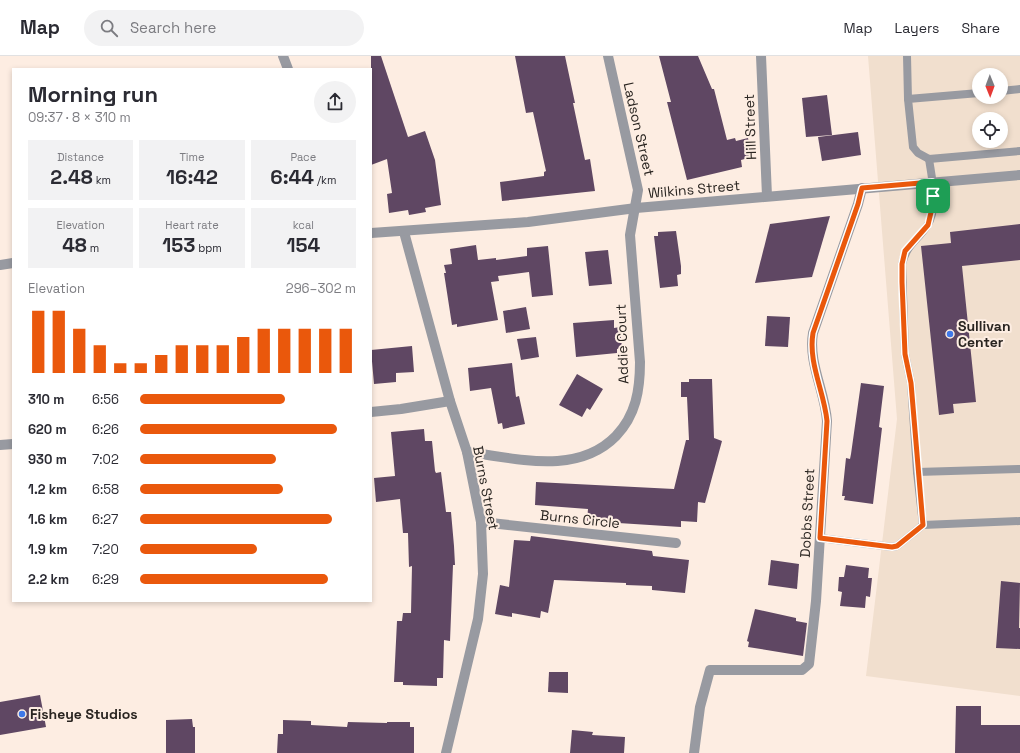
<!DOCTYPE html>
<html lang="en">
<head>
<meta charset="utf-8">
<style>
	body { margin:0; font-family:"Space Grotesk",sans-serif; background:#f2f2f3; color:#2b2b33; height:100vh; display:flex; flex-direction:column; font-size:15px; white-space:nowrap }
	* { box-sizing:border-box; margin:0 }
	p { font-size:13px; color:#7c7c81 }
	.icon { flex:none; width:22px; height:22px; fill:none; stroke:currentColor; stroke-width:2; stroke-linecap:round; stroke-linejoin:round }
	.map { position:relative; flex:1; overflow:hidden }
	.panel { position:absolute; left:12px; top:12px; width:360px; height:534px; display:flex; flex-direction:column; background:#fff; border-radius:0px; box-shadow:0 2px 6px #0003 }
	.panel>* { flex:none }
	.needle { width:26px; rotate:179deg }
	.buttons { position:absolute; left:972px; top:12px; display:grid; gap:8px }
	.buttons a { display:grid; place-items:center; width:36px; height:36px; border-radius:50%; background:#fff; box-shadow:0 2px 6px #0003; font-size:20px }
	.pin { position:absolute; display:grid; place-items:center; width:34px; height:34px; color:#fff; margin:-17px; border-radius:8px; box-shadow:0 2px 6px #0006 }
	.round { display:grid; place-items:center; flex:none; width:42px; height:42px; border-radius:21px; background:#f2f2f3 }
	.summary { display:flex; align-items:center; justify-content:space-between; height:68px; padding:0 16px }
	h1 { font-size:22px; font-weight:600; line-height:30px }
	.stats { display:grid; grid-template-columns:repeat(3,1fr); gap:6px; height:68px; padding:4px 16px }
	.stats div { display:grid; align-content:center; border-radius:0px; background:#f2f2f3; text-align:center }
	.stats b { font-size:20px; font-weight:600 }
	.stats small { font-size:11px; font-weight:400 }
	.stats p { font-size:11px }
	.chart { height:112px; padding:8px 16px }
	.chart p { display:flex; justify-content:space-between }
	.chart svg { width:100%; height:72px; margin-top:4px; stroke:#ea580c; stroke-width:6 }
	ul { padding:0 16px; list-style:none; font-size:13px }
	li { display:grid; grid-template-columns:64px 48px 1fr; align-items:center; height:30px }
	li i { height:10px; border-radius:5px; background:#ea580c }
	header { display:flex; align-items:center; gap:24px; box-sizing:border-box; height:56px; padding:0 20px; background:#fff; border-bottom:1px solid #e1e1e2 }
	header strong { font-size:19px }
	nav { display:flex; gap:22px; margin-inline-start:auto; font-size:14px }
	.search { width:280px; height:36px; background:#f2f2f3; display:flex; align-items:center; gap:10px; box-sizing:border-box; padding:0 14px; border-radius:22px; color:#7c7c81; font-size:15px }
	.map>svg:first-child { display:block }
</style>
</head>
<body>
<header>
<strong>Map</strong>
<div class="search"><svg class="icon" aria-label="search" viewBox="0 0 24 24"><circle cx="10" cy="10" r="6"/><path d="M15 15l6 6"/></svg>Search here</div>
<nav><a>Map</a><a>Layers</a><a>Share</a></nav>
</header>
<div class="map">
<svg width="1020" height="697" viewBox="0 0 1020 697">
	<rect width="100%" height="100%" fill="#fdede2"/>
	<path fill="#f1dfce" fill-rule="evenodd" d="M868 0H1020V640L866 620 897 363ZM979 19H1001V41H979ZM979 63H1001V85H979Z"/>
	<g fill="#5f4763">
		<path d="M371 0H381L408 81 425 75 435 104 441 149 425 152 426 156 409 159 408 154 389 157 387 138 392 137 387 103 371 109Z"/>
		<path d="M515 0H565L575 47H573L585 104 590 103 595 135 502 145 500 126 544 120V116L546 115 533 56 526 57Z"/>
		<path d="M659 0H698L712 33H714L727 84 735 82 736 85 748 82 752 101 741 104 742 111 687 124 667 46H671Z"/>
		<path d="M827 39 832 79 806 81 802 42Z"/>
		<path d="M858 76 861 99 822 105 818 81Z"/>
		<path d="M830 160 812 221 755 227 770 168Z"/>
		<path d="M1020 168V204L962 210 976 346 953 348 954 357 939 359 921 190 951 187 950 176Z"/>
		<path d="M676 175 681 210V218L677 219 678 230 660 232 654 180H658V176Z"/>
		<path d="M476 189 478 204 496 202V204L527 200V192L548 190 553 239 532 241 529 216 498 220 499 225 491 226 498 264 457 271V268L452 269 444 217H446L444 209 452 208 450 193Z"/>
		<path d="M608 194 612 228 589 230 585 196Z"/>
		<path d="M526 251 530 273 506 277 503 255Z"/>
		<path d="M767 260 790 261 788 291 765 290Z"/>
		<path d="M614 264V272L620 271 622 292 617 293V297L576 301 573 267Z"/>
		<path d="M536 281 539 301 521 304 517 283Z"/>
		<path d="M412 290 414 316 396 317V326L374 328 371 294Z"/>
		<path d="M512 307 516 341 519 340 525 368 503 373 502 367 498 368 491 332 470 335 468 312Z"/>
		<path d="M577 318 603 333 590 354 587 352 582 361 559 349Z"/>
		<path d="M689 323H712L714 382 722 385 705 447 698 446 697 466 681 465V471L587 465 588 453 535 449 536 426 674 433 686 384H689L687 341H681V326H689Z"/>
		<path d="M861 327 884 330 879 371 882 372 873 448 844 444 845 440H842L846 402 850 403 851 398Z"/>
		<path d="M424 373 425 385H432L435 415 436 417 441 416 446 456H451L454 490 455 509H453L450 585 444 584 443 622H437V630L403 629V626H394L397 565H402L403 557H411L412 510 409 511 408 477H403L400 443 376 446 374 422 395 420 391 376Z"/>
		<path d="M531 480 652 495 653 500 689 504 685 537 652 534V530L626 529V527L554 524 548 557 541 555 540 562 512 557V561L495 558 500 529 509 531 514 484 530 485Z"/>
		<path d="M771 504 799 508 797 533 768 529Z"/>
		<path d="M846 509 869 512 868 522H872L870 541 866 540 865 552 840 550 842 536 838 535 839 521H844Z"/>
		<path d="M1001 525 1020 527 1019 572H1020V593L996 592Z"/>
		<path d="M755 553 796 562V565L807 567 803 600 748 591 749 586 747 585Z"/>
		<path d="M549 616H568V637L548 636Z"/>
		<path d="M40 639 46 671 0 679V646Z"/>
		<path d="M956 650H981V669H1020V697H955Z"/>
		<path d="M192 663 193 671H195V697H166V664Z"/>
		<path d="M283 664 311 665V669L347 671 348 666 387 667V666H410V671H414V697H277L278 678H283Z"/>
		<path d="M572 674 593 676 592 679 625 681 624 697H570Z"/>
	</g>
	<g fill="none" stroke-linecap="round" stroke-linejoin="round">
		<g stroke="#989aa1" stroke-width="8">
			<path d="M907 0 908 43"/>
			<path d="M1001 35 1020 33"/>
			<path d="M979 37 908 43 913 91 918 97 929 103 1020 95"/>
			<path d="M917 416 911 327 905 298 902 208C907 188 917 185 927 170 939 151 932 123 929 103"/>
			<path d="M923 469 917 416 1020 413"/>
			<path d="M820 482 892 491 897 490 923 469 1020 465"/>
		</g>
		<g stroke="#989aa1" stroke-width="10">
			<path d="M283 0 288 13"/>
			<path d="M761 0 767 140"/>
			<path d="M404 176 450 345 467 396 481 466 483 518 478 563 446 697"/>
			<path d="M371 177 528 166 636 152 1020 119"/>
			<path d="M0 209 13 207"/>
			<path d="M371 356 401 353 450 345"/>
			<path d="M0 389 13 388"/>
			<path d="M467 396C516 402 577 420 616 380 636 359 640 334 640 306L630 179 638 134 608 0"/>
			<path d="M481 466 676 487"/>
			<path d="M694 697 700 651 710 614H802L809 608 816 545 827 365C825 335 808 307 813 277L858 148 862 132"/>
		</g>
	</g>
	<g fill="none" stroke-linecap="round" stroke-linejoin="round">
		<g stroke="#fff" stroke-width="8">
			<path id="route" d="M932 126 933 148 928 169 905 195 902 208V226L905 298 911 327 923 469 897 490 892 491 820 482 827 365C824 335 808 307 813 277L858 148 862 132Z"/>
		</g>
		<use href="#route" stroke="#ea580c" stroke-width="5"/>
	</g>
	<g fill="#3f78e8" stroke="#fdede2" stroke-width="1.5">
		<circle cx="950" cy="278" r="4"/>
		<circle cx="22" cy="658" r="4"/>
	</g>
	<g text-anchor="middle" stroke-width="4" stroke-linejoin="round" paint-order="stroke">
		<g font-size="14" fill="#2a2521" stroke="#fdede2">
			<text transform="translate(750 71) rotate(-92)" y="5">Hill Street</text>
			<text transform="translate(639 73) rotate(77)" y="5">Ladson Street</text>
			<text transform="translate(694 133) rotate(-5)" y="5">Wilkins Street</text>
			<text transform="translate(622 288) rotate(-92)" y="5">Addie Court</text>
			<text transform="translate(486 432) rotate(79)" y="5">Burns Street</text>
			<text transform="translate(807 457) rotate(-87)" y="5">Dobbs Street</text>
			<text transform="translate(580 463) rotate(6)" y="5">Burns Circle</text>
		</g>
		<g font-size="14" font-weight="bold" fill="#2a2521" stroke="#fdede2" text-anchor="start">
			<text x="958" y="275">Sullivan<tspan x="958" dy="16">Center</tspan></text>
			<text x="30" y="663">Fisheye Studios</text>
		</g>
	</g>
</svg>
<div class="buttons">
<a><svg class="needle" viewBox="-14 -14 28 28"><path d="M0-13l5 13h-10z" fill="#e53935"/><path d="M0 13l5-13h-10z" fill="#7c7c81"/></svg></a>
<a><svg class="icon" aria-label="locate" viewBox="0 0 24 24"><circle cx="12" cy="12" r="6"/><path d="M12 2v4M12 18v4M2 12h4M18 12h4"/></svg></a>
</div>
<div class="pin" style="left:933px;top:140px;background:#1e9e55"><svg class="icon" aria-label="arrive" viewBox="0 0 24 24"><path d="M6 21V4h12l-3 4 3 4H6"/></svg></div>
<section class="panel">
<div class="summary"><div><h1>Morning run</h1><p>09:37 · 8 × 310 m</p></div><a class="round"><svg class="icon" aria-label="share" viewBox="0 0 24 24"><path d="M12 15V3M7 8l5-5 5 5M5 13v7h14v-7"/></svg></a></div>
<div class="stats">
<div><p>Distance</p><b>2.48<small> km</small></b></div>
<div><p>Time</p><b>16:42</b></div>
<div><p>Pace</p><b>6:44<small> /km</small></b></div>
</div>
<div class="stats">
<div><p>Elevation</p><b>48<small> m</small></b></div>
<div><p>Heart rate</p><b>153<small> bpm</small></b></div>
<div><p>kcal</p><b>154</b></div>
</div>
<div class="chart"><p><span>Elevation</span>296–302 m</p>
<svg viewBox="0 0 160 44" preserveAspectRatio="none"><path d="M5 44V6M15 44V6M25 44V17M35 44V27M45 44V38M55 44V38M65 44V33M75 44V27M85 44V27M95 44V27M105 44V22M115 44V17M125 44V17M135 44V17M145 44V17M155 44V17"/></svg>
</div>
<ul>
<li><b>310 m</b>6:56<i style="width:67%"></i></li>
<li><b>620 m</b>6:26<i style="width:91%"></i></li>
<li><b>930 m</b>7:02<i style="width:63%"></i></li>
<li><b>1.2 km</b>6:58<i style="width:66%"></i></li>
<li><b>1.6 km</b>6:27<i style="width:89%"></i></li>
<li><b>1.9 km</b>7:20<i style="width:54%"></i></li>
<li><b>2.2 km</b>6:29<i style="width:87%"></i></li>
</ul>
</section>
</div>
</body>
</html>
